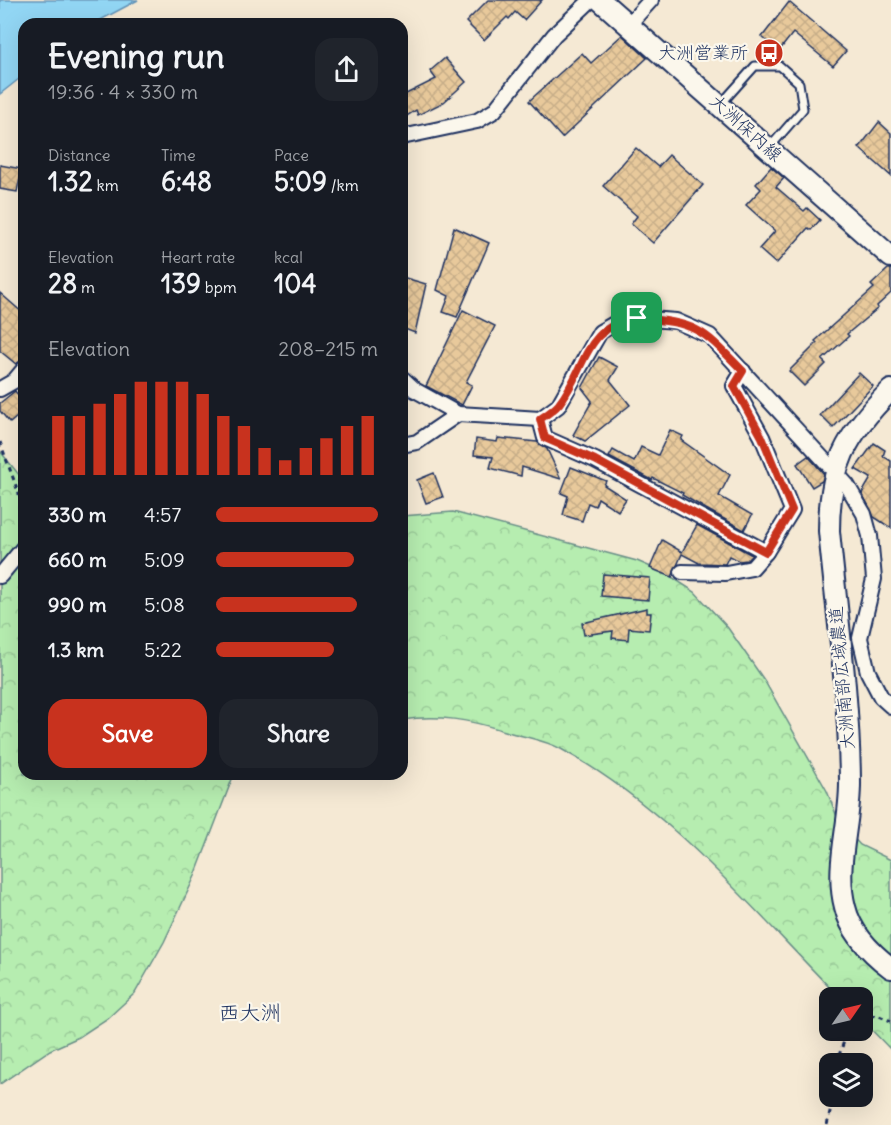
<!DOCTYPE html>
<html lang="en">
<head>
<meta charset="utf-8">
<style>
	body { margin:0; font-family:Delius,"Klee One",sans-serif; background:#20242c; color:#f1f3f6; height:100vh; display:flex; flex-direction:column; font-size:22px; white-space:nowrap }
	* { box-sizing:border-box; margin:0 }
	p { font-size:20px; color:#9ea1a6 }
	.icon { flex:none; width:33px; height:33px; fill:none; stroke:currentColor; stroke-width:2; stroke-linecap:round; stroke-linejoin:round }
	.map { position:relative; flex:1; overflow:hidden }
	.sheet { position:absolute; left:18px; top:18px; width:390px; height:762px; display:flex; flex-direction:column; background:#171b24; border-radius:18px; box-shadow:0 6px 24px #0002 }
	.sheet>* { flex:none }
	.needle { width:39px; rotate:56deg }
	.buttons { position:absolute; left:819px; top:987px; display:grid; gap:12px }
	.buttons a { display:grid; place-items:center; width:54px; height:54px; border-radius:12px; background:#171b24; box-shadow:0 6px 24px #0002; font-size:30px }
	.pin { position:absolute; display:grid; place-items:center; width:51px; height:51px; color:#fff; margin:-26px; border-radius:12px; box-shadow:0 3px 9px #0006 }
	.round { display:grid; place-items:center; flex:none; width:63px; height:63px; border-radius:18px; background:#20242c }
	.head { display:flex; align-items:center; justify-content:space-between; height:102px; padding:0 30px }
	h1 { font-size:33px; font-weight:800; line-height:45px }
	.stats { display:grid; grid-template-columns:repeat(3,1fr); gap:9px; height:102px; padding:6px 30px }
	.stats div { display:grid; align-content:center }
	.stats b { font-size:26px; font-weight:800 }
	.stats small { font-size:16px; font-weight:400 }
	.stats p { font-size:16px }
	.chart { height:168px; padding:12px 30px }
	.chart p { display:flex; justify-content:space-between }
	.chart svg { width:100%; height:108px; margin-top:6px; stroke:#c8321e; stroke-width:6 }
	.button { display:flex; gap:12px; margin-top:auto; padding:12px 30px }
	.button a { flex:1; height:69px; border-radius:18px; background:#c8321e; color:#fff; font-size:24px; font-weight:800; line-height:69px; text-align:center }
	.button a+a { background:#20242c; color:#f1f3f6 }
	ul { padding:0 30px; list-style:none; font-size:20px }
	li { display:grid; grid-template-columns:96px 72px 1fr; align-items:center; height:45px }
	li i { height:15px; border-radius:8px; background:#c8321e }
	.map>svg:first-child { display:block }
</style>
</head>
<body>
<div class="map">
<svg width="891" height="1125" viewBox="0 0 891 1125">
	<defs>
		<pattern id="forest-crowns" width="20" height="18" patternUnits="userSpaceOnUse" patternTransform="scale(1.5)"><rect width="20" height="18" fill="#b6edb0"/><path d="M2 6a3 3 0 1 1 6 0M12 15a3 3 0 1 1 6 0" fill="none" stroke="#9ccc9a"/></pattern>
		<pattern id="building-cross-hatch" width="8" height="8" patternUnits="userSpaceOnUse" patternTransform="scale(1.5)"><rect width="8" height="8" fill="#e8c99b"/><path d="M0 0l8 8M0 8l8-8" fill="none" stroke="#c6ad88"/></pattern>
	</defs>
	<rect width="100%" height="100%" fill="#f5e9d4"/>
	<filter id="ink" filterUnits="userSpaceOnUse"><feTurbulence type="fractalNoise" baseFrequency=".0167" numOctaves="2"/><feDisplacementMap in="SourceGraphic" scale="12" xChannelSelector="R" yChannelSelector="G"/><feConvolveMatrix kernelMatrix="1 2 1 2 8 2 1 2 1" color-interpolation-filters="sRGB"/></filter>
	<g filter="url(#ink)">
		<g fill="url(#forest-crowns)" stroke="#688e87" stroke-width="1.5">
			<path d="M0 451 24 481V774H234L195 876 164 942 135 993 108 1018 79 1037 50 1050 0 1084Z"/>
			<path d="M453 512 637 561 667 574 695 592 728 628 764 680 827 791 839 822 860 845 891 860V1050L863 1021 862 998 839 997C753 910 671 809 561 749 545 740 523 737 505 731 470 720 438 714 402 720V516Z"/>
		</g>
		<path fill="#92d6f4" stroke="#6293b8" stroke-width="1.5" d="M0 0H138L93 24H24V75L0 94Z"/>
		<g fill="url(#building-cross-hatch)" stroke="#1b2f5e" stroke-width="1.5">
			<path d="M488 0H542L524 20 515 12 509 19 507 17 484 40 466 22Z"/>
			<path d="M789 2 846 51 833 66 793 33 779 51 762 37Z"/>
			<path d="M622 35 647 58 562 138 529 101 582 53 591 63Z"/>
			<path d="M445 58 466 82 444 102 418 115 416 110 402 119V96L436 79 430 71Z"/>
			<path d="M879 122 891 133V176L859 148Z"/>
			<path d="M636 148 658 167 669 155 703 185 653 243 631 224 637 216 603 186Z"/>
			<path d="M0 165 22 169 17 192 0 189Z"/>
			<path d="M771 167 784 178 776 187 804 211 807 208 820 220 811 230 808 228 776 264 759 249 775 231 746 205 761 189 756 184Z"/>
			<path d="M454 227 489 243 457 317 443 312 449 296 437 290Z"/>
			<path d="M888 269H891V293L877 306 878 308 847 334 849 336 822 360 826 364 804 386 789 371 817 343 815 341 874 288 871 285Z"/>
			<path d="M402 277 426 284 415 333 402 328Z"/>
			<path d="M0 293 24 314V358L16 364 0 351Z"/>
			<path d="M463 310 495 326 466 382 472 385 462 405 426 386Z"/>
			<path d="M599 357 618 367 610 380 630 405 585 441 573 435 592 401 582 388Z"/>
			<path d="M859 373 873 386 833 428 820 415Z"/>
			<path d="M15 391 24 402V411L10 423 0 411V403Z"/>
			<path d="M670 430 683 436 681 440 730 475 719 496 752 515 744 530 706 509 682 495 683 493 653 478 652 480 609 457 613 450 634 462 641 447 658 455Z"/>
			<path d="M498 438 537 442 547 449 561 479 522 467 521 476 490 468 493 457 474 455 476 439 497 442Z"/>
			<path d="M874 443 885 450 883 456 891 461V528L874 517 862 493 871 478 855 469Z"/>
			<path d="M808 456 824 474 822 481 812 487 797 464Z"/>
			<path d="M571 467 606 481 604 485 626 499 618 511 598 498 595 506 588 503 582 521 563 515 568 496 561 493Z"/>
			<path d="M434 473 443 497 426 503 417 480Z"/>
			<path d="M697 525 752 555 747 560 739 561 729 556 725 564 699 563 682 554 672 577 650 568 662 540 682 552Z"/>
			<path d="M603 574 650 578 648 600 601 596Z"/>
			<path d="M647 608V613H651L649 630 629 628 628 640 612 638 613 631 584 635 582 623Z"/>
		</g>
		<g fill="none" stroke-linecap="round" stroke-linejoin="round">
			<g stroke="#1b2f5e" stroke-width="11">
				<path id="lane" d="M721 104 755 66H780L799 83 803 109 770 147"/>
			</g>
			<g stroke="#1b2f5e" stroke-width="18">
				<g id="street">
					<path d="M629 24 651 0"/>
					<path d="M402 137 477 121 494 111 554 35 591 0"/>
					<path d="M402 378 415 390 458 414 540 419 558 406 600 332 619 321 637 318 676 321 710 336 847 485 864 514 870 536 874 579 860 638 868 672 881 697 891 706"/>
					<path d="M0 389 14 381 24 369"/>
					<path d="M540 419 545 438 595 460 766 552 792 510 762 437 734 386 743 371"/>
					<path d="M402 445 417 442 458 414"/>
					<path d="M682 572 726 573 752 568 766 552"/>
					<path d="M0 576 24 547"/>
				</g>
			</g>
			<g stroke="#1b2f5e" stroke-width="24">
				<g id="secondary">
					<path d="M600 0 891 257"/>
					<path d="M891 390C846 434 829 467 829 531 837 614 849 697 850 780 851 823 834 866 845 907 851 933 871 953 891 968"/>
				</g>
			</g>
			<g stroke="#1b2f5e" stroke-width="3" stroke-dasharray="4.5 4.5" stroke-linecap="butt">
				<path d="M0 442 24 508"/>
				<path d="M862 1018 877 1015 891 1021"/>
				<path d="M836 1064 848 1030"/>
				<path d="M827 1125 834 1096"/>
			</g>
			<use href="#lane" stroke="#fbf7ec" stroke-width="7"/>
			<use href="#street" stroke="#fbf7ec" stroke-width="14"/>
			<use href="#secondary" stroke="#fbf7ec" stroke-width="20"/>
		</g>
	</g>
	<g fill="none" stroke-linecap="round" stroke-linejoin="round" filter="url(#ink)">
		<g stroke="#fff" stroke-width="12">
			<path id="route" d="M637 318C698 323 701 328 743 371L734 386 762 437 792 510 766 552 595 460 545 438 540 419C546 415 554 410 559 404 587 368 583 326 637 318Z"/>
		</g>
		<use href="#route" stroke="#c8321e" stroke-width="8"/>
	</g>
	<defs>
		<g id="bus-disc" transform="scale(1.5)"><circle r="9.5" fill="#c8321e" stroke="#fbf7ec"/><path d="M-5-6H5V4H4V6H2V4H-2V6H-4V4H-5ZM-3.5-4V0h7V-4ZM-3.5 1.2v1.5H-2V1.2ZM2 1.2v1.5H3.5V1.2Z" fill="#fff"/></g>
	</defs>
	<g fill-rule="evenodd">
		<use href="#bus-disc" x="769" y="53"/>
	</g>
	<g text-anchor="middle" stroke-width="4.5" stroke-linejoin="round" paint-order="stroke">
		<g font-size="18" fill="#1b2f5e" stroke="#fbf7ec" text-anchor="end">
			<text x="748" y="59">大洲営業所</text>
		</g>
		<g font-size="18" fill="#1b2f5e" stroke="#fbf7ec">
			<text transform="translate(746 128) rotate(42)" y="6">大洲保内線</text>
			<text transform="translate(842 678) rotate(-95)" y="6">大洲南部広域農道</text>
		</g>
		<g font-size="21" fill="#1b2f5e" stroke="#fbf7ec">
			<text x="250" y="1020">西大洲</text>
		</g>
	</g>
</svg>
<div class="buttons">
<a><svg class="needle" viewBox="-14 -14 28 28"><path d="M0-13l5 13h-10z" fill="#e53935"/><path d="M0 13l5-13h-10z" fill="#9ea1a6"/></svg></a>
<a><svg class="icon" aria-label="layers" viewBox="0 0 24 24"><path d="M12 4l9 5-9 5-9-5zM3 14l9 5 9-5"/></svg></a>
</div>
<div class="pin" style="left:637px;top:318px;background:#1e9e55"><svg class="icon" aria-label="arrive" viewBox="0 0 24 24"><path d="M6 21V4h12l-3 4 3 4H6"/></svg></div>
<section class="sheet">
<div class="head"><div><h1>Evening run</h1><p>19:36 · 4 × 330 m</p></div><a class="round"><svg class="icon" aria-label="share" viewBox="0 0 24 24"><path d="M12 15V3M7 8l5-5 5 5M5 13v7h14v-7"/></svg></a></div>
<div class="stats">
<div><p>Distance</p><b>1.32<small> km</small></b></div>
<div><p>Time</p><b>6:48</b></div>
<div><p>Pace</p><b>5:09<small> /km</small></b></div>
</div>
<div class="stats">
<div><p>Elevation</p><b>28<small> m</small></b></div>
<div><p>Heart rate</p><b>139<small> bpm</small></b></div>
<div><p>kcal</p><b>104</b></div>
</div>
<div class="chart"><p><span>Elevation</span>208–215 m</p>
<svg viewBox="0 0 160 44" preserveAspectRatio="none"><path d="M5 44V20M15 44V20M25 44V15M35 44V11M45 44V6M55 44V6M65 44V6M75 44V11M85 44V20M95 44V24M105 44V33M115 44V38M125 44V33M135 44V29M145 44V24M155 44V20"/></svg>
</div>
<ul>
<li><b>330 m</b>4:57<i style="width:100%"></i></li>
<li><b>660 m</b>5:09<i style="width:85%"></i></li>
<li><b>990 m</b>5:08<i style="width:87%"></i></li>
<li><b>1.3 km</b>5:22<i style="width:73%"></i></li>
</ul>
<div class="button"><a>Save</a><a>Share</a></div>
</section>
</div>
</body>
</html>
